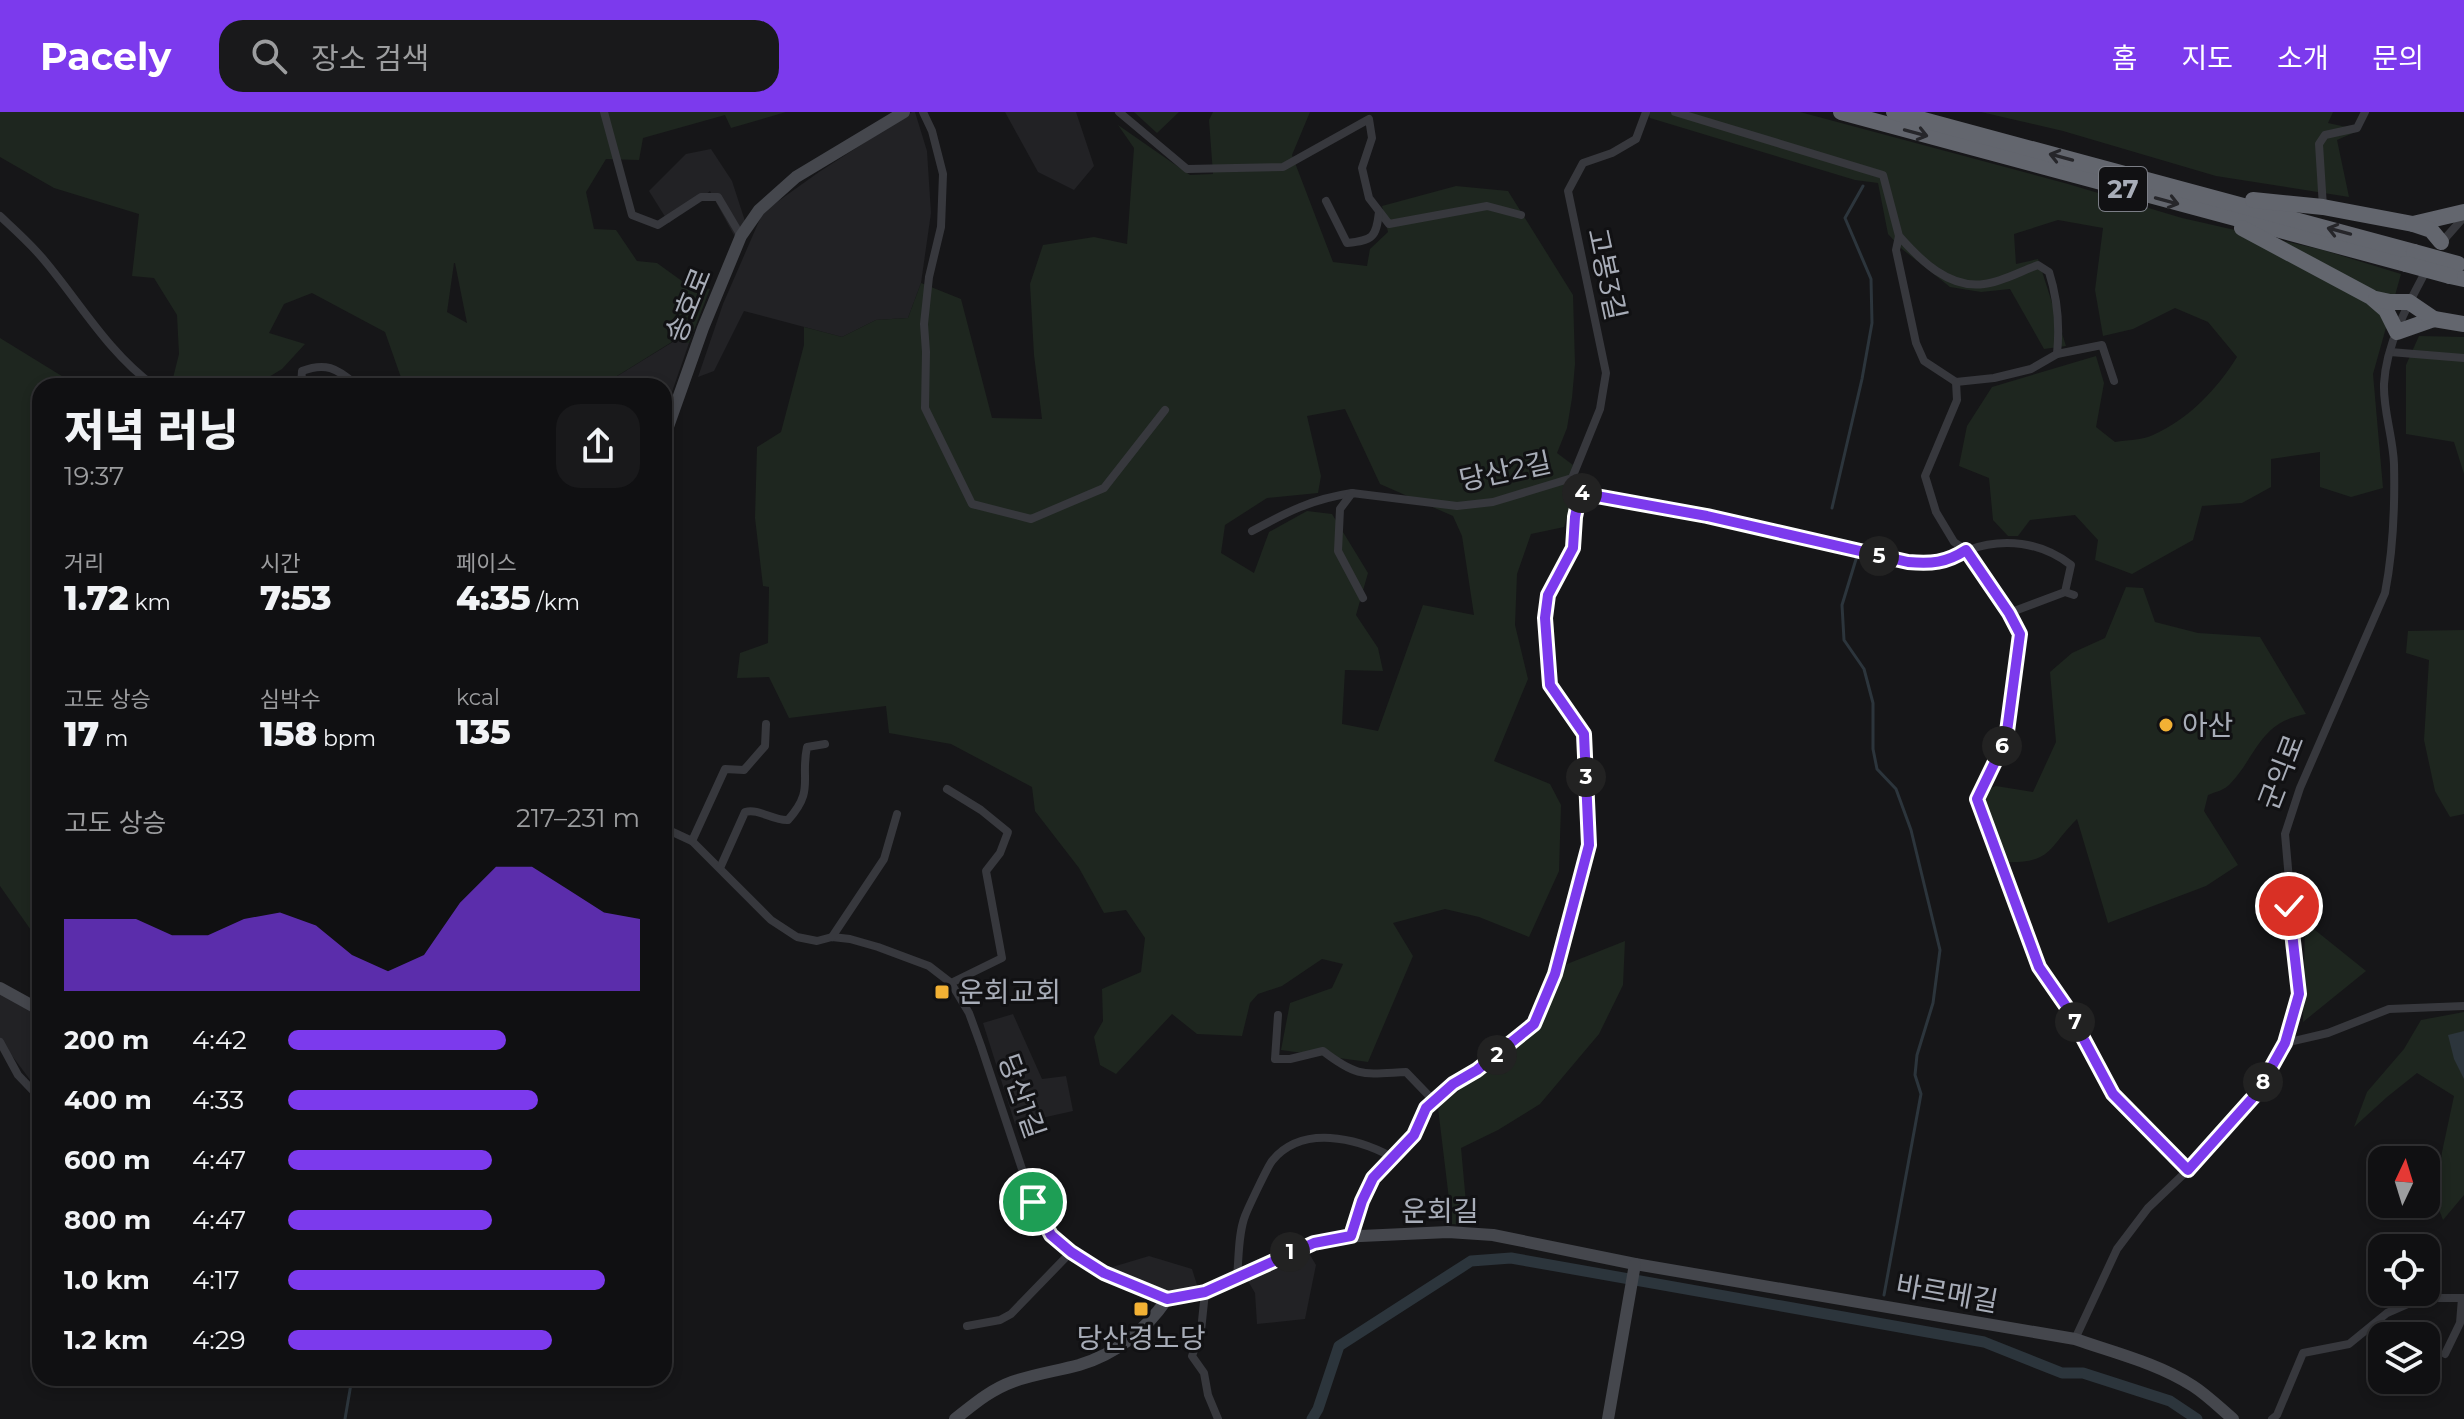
<!DOCTYPE html>
<html lang="ko">
<head>
<meta charset="utf-8">
<style>
	body { margin:0; font-family:Montserrat,"Noto Sans KR",sans-serif; background:#19191b; color:#f1f3f6; height:100vh; display:flex; flex-direction:column; font-size:30px; white-space:nowrap }
	* { box-sizing:border-box; margin:0 }
	p { font-size:26px; color:#9c9d9f }
	.icon { flex:none; width:44px; height:44px; fill:none; stroke:currentColor; stroke-width:2; stroke-linecap:round; stroke-linejoin:round }
	.map { position:relative; flex:1; overflow:hidden }
	.sheet { position:absolute; left:32px; top:266px; width:640px; height:1008px; display:flex; flex-direction:column; background:#101012; border-radius:24px; box-shadow:0 4px 12px #0003,0 0 0 2px #303032 }
	.sheet>* { flex:none }
	.needle { width:52px; rotate:4deg }
	.tools { position:absolute; left:2368px; top:1034px; display:grid; gap:16px }
	.tools a { display:grid; place-items:center; width:72px; height:72px; border-radius:16px; background:#101012; box-shadow:0 4px 12px #0003,0 0 0 2px #303032; font-size:40px }
	.pin { position:absolute; display:grid; place-items:center; width:68px; height:68px; color:#fff; margin:-34px; border:4px solid #fff; border-radius:50%; box-shadow:0 2px 8px #0007 }
	.km { position:absolute; width:40px; height:40px; margin:-20px; border-radius:50%; background:#222; color:#fff; font-size:22px; line-height:40px; text-align:center }
	.round { display:grid; place-items:center; flex:none; width:84px; height:84px; border-radius:24px; background:#19191b }
	.headline { display:flex; align-items:center; justify-content:space-between; height:136px; padding:0 32px }
	h1 { font-size:44px; font-weight:800; line-height:60px }
	.metrics { display:grid; grid-template-columns:repeat(3,1fr); gap:12px; height:136px; padding:8px 32px }
	.metrics div { display:grid; align-content:center }
	.metrics b { font-size:34px; font-weight:800 }
	.metrics small { font-size:22px; font-weight:400 }
	.metrics p { font-size:22px }
	.chart { height:224px; padding:16px 32px }
	.chart p { display:flex; justify-content:space-between }
	.chart svg { width:100%; height:144px; margin-top:8px; fill:#7c3aed; opacity:.7 }
	ul { padding:0 32px; list-style:none; font-size:26px }
	li { display:grid; grid-template-columns:128px 96px 1fr; align-items:center; height:60px }
	li i { height:20px; border-radius:10px; background:#7c3aed }
	header { display:flex; align-items:center; gap:48px; box-sizing:border-box; height:112px; padding:0 40px; background:#7c3aed; color:#fff }
	header strong { font-size:38px }
	nav { display:flex; gap:44px; margin-inline-start:auto; font-size:28px }
	.search { width:560px; height:72px; background:#19191b; display:flex; align-items:center; gap:20px; box-sizing:border-box; padding:0 28px; border-radius:24px; color:#9c9d9f; font-size:30px }
	.map>svg:first-child { display:block }
</style>
</head>
<body>
<header>
<strong>Pacely</strong>
<div class="search"><svg class="icon" aria-label="search" viewBox="0 0 24 24"><circle cx="10" cy="10" r="6"/><path d="M15 15l6 6"/></svg>장소 검색</div>
<nav><a>홈</a><a>지도</a><a>소개</a><a>문의</a></nav>
</header>
<div class="map">
<svg width="2464" height="1307" viewBox="0 0 2464 1307">
	<rect width="100%" height="100%" fill="#161618"/>
	<g fill="#222225">
		<path d="M912 0H915L927 39 931 101 921 171 908 206 876 208 842 225 744 199 714 259 698 265 723 192 763 100 819 60Z"/>
		<path d="M1005 0H1076L1094 54 1074 78 1038 60Z"/>
		<path d="M711 37 732 69 745 109 735 125 710 79 669 111 649 79 686 42Z"/>
		<path d="M676 228 689 231 664 303V274H601Z"/>
		<path d="M0 882 40 902V967L34 973 13 945 0 934Z"/>
		<path d="M1013 902 1042 967 1066 964 1073 999 1015 1012 983 911Z"/>
		<path d="M1310 1143 1316 1153 1305 1207 1257 1212 1255 1181 1248 1169Z"/>
		<path d="M1149 1144 1192 1157 1198 1176 1168 1180 1137 1172 1109 1156Z"/>
	</g>
	<g fill="#1e261f" fill-rule="evenodd">
		<path d="M0 0H786L731 16 725 3 643 26 639 48 606 47 586 80 594 117 616 118 637 149 657 151 686 172 710 177 689 231 675 228 601 274H404L385 220 312 181 284 192 269 221 305 232 282 257 254 274H171L179 242 177 203 154 166 132 164 139 102 54 76 0 45ZM454 151H455L467 211 447 200Z"/>
		<path d="M1134 0H1179L1157 21Z"/>
		<path d="M1213 0H1310L1292 43 1333 150 1367 154 1370 137 1388 120 1382 94 1456 74 1508 79 1573 183 1575 252 1572 286 1567 316 1557 341 1573 353 1569 377 1573 385 1564 415 1531 422 1517 462 1515 513 1528 567 1494 649 1550 672 1561 693 1559 759 1529 825 1479 805 1445 797 1393 811 1413 844 1368 950 1281 938 1290 891 1332 876 1343 852 1322 847 1282 874 1258 882 1250 891 1242 924 1197 922 1172 902 1116 962 1100 953 1094 925 1103 909 1102 877 1141 860 1145 826 1126 798 1104 801 1079 756 1035 699 1032 675 951 632 889 621 886 594 789 606 769 565 737 566 740 541 768 531 769 475 763 474 755 406 757 335 781 320 804 233V215L842 225 876 208 908 206 921 171 961 187 992 306 1042 307 1034 243 1030 172 1043 133 1094 125 1127 132 1134 36 1118 13 1190 63 1213 62 1209 8ZM1345 297 1380 372 1453 404 1462 424 1474 503 1423 493 1378 619 1342 612 1345 558 1383 559 1378 536 1356 503 1368 461 1332 402 1307 399 1269 420 1254 461 1221 441 1225 413 1267 386 1318 381 1321 364 1307 304Z"/>
		<path d="M1648 0H1800L2068 72 2182 106 2323 138 2401 162 2373 262 2383 376 2351 385 2320 375V340L2271 347V375L2242 391 2202 394 2193 428 2132 462 2095 448 2098 428 2075 403 2030 408 2018 424H2008L1993 408 1989 366 1959 354 1967 314 1992 275 2096 244 2104 271 2096 315 2115 330C2127 328 2142 328 2153 323 2189 307 2217 277 2237 245L2208 210 2175 196 2133 217 2103 224 2095 178 2103 116 2058 108 2014 122 2016 152 2038 147 2066 234 2044 237 2010 177 1981 180 1950 175 1902 137 1888 122 1878 71 1855 68 1650 6Z"/>
		<path d="M1981 0H2333L2328 11 2360 18 2337 28 2349 85 2216 64 2063 19Z"/>
		<path d="M2419 224 2464 225V362L2454 330 2406 322V253Z"/>
		<path d="M0 226 78 274H40V831L0 774Z"/>
		<path d="M2126 475 2143 476 2155 510 2198 521 2260 525 2306 602C2259 611 2258 642 2230 672 2225 678 2215 680 2208 683L2204 699 2238 753 2206 774 2108 811 2077 707C2047 737 2052 752 2003 750L1985 700 1986 678 1996 674 2033 680 2056 630 2050 560 2072 541 2105 526Z"/>
		<path d="M2464 518V702L2450 705 2435 679 2424 628 2429 548 2406 541 2408 519Z"/>
		<path d="M2305 810 2366 859 2303 910Z"/>
		<path d="M1625 829 1623 873 1599 922 1540 992 1498 1018 1461 1036 1468 1113 1452 1112 1438 996 1543 908 1567 852Z"/>
		<path d="M2464 900V1083L2443 1108 2438 1095 2442 1075H2438L2442 1040 2454 984 2417 961 2387 985 2354 1015 2367 980 2404 937 2421 908Z"/>
	</g>
	<path fill="#2c353c" d="M2464 919V967L2454 947 2448 923Z"/>
	<g fill="none" stroke-linecap="round" stroke-linejoin="round">
		<g stroke="#2c353c" stroke-width="3">
			<path d="M1832 396 1862 267 1872 211 1871 167 1845 106 1863 74"/>
			<path d="M1824 435 1857 444 1842 493 1844 528 1864 557 1873 591V637L1877 657 1896 677 1911 718 1940 838 1933 891 1917 943 1915 963 1921 982 1884 1183"/>
			<path d="M345 1307 352 1266"/>
		</g>
		<path stroke="#2c353c" stroke-width="11" d="M1312 1307 1318 1297 1339 1234 1471 1149 1511 1146 1984 1230 2062 1261H2083L2170 1289 2197 1307"/>
		<g stroke="#37383d" stroke-width="8">
			<path d="M604 0 632 103 658 113 701 85H718L741 124"/>
			<path d="M923 0 932 19 943 62 941 115 929 165 924 212 926 240 925 296 972 392 1031 407 1104 376 1165 298"/>
			<path d="M1119 0 1187 57 1283 55 1369 7 1372 26 1362 56 1369 86 1389 112 1487 94 1521 103"/>
			<path d="M1675 0 1883 63 1899 124 1896 138 1916 231 1924 249 1956 270 1994 266 2031 257 2057 242C2060 213 2058 188 2049 160L2038 153C2021 159 2002 170 1984 172 1949 177 1920 148 1899 124"/>
			<path d="M1326 89 1347 131C1373 128 1376 126 1379 100"/>
			<path d="M2323 95 2319 32 2325 23 2357 16 2365 0"/>
			<path d="M0 104C15 118 31 132 44 148 81 192 107 239 154 274"/>
			<path d="M2441 131 2464 105"/>
			<path d="M2390 240 2464 246"/>
			<path d="M2057 242 2102 233 2114 269"/>
			<path d="M1956 270 1957 288 1925 364 1936 400 1954 430 1966 438 2009 501 2065 480 2074 483"/>
			<path d="M301 274 302 259C325 250 337 256 355 272"/>
			<path d="M1572 366 1600 297 1606 261 1568 79 1583 51 1612 41 1636 27 1646 0"/>
			<path d="M1580 381 1707 404 1908 450C1916 450 1925 453 1933 452 1947 451 1956 442 1968 438 2004 425 2041 430 2071 453L2065 480"/>
			<path d="M1252 419C1287 400 1312 387 1352 381"/>
			<path d="M1363 486 1338 439 1340 397 1352 381 1457 394 1493 390 1572 366"/>
			<path d="M2009 501 2020 522 2006 627 1977 687 2005 767 2039 855 2066 894 2113 982 2188 1058"/>
			<path d="M947 677 981 698 1008 720 1000 741 986 759 1002 846 951 871"/>
			<path d="M664 716 692 729 771 808 797 825 817 829 832 825 850 827 878 835 929 854 951 871 969 901 981 934 1033 1090C1038 1101 1043 1114 1052 1123 1082 1155 1126 1173 1167 1187"/>
			<path d="M692 729 725 657 744 658 765 634 766 612"/>
			<path d="M720 756 745 700C759 696 773 709 788 708 815 678 800 668 807 635L825 632"/>
			<path d="M832 825 884 747 897 702"/>
			<path d="M1278 903 1275 947H1290L1323 939C1358 966 1364 962 1406 960L1433 988"/>
			<path d="M0 930 18 963 40 986"/>
			<path d="M2285 931 2328 921 2389 897 2464 894"/>
			<path d="M1351 1124 1362 1089 1373 1066 1414 1023 1426 996 1453 972 1477 958 1534 912 1555 862 1589 733 1584 622 1550 573 1545 506 1548 483 1573 436 1575 405 1580 381 1572 366"/>
			<path d="M1237 1165C1239 1146 1238 1122 1245 1104 1248 1096 1268 1054 1272 1049 1302 1012 1357 1026 1392 1045"/>
			<path d="M1205 1180 1201 1219 1192 1244 1204 1261 1208 1283 1218 1307"/>
			<path d="M967 1214 1000 1208 1011 1202 1071 1140"/>
			<path d="M2075 1227 2117 1137 2148 1096 2188 1058 2257 981 2285 931 2299 882 2285 722 2300 676 2385 481C2393 440 2395 394 2394 352 2393 325 2383 298 2384 272 2386 232 2408 192 2427 157"/>
			<path d="M2445 1242 2460 1211 2462 1186"/>
			<path d="M2272 1307 2277 1303 2303 1241 2349 1232 2387 1201 2428 1183 2439 1186H2464"/>
		</g>
		<g stroke="#45474d" stroke-width="12">
			<path d="M664 326 703 216 741 124 759 98 796 65 904 0"/>
			<path d="M0 876 40 898"/>
			<path d="M955 1307C973 1293 990 1278 1012 1270 1034 1262 1057 1259 1079 1253 1116 1242 1145 1219 1167 1187L1205 1180 1314 1131 1339 1125 1448 1120 1493 1123 1635 1152 2075 1227C2115 1241 2157 1251 2193 1274 2207 1283 2220 1296 2233 1307"/>
			<path d="M1608 1307 1635 1152"/>
		</g>
		<g stroke="#63666e" stroke-width="16">
			<path d="M1841 0 2406 152"/>
			<path d="M1894 0 2414 140"/>
			<path d="M2253 88 2323 95 2413 112 2464 100"/>
			<path d="M2413 112 2431 118 2441 130"/>
			<path d="M2242 116 2371 185 2386 198 2397 220 2434 207"/>
			<path d="M2450 164 2464 167"/>
			<path d="M2376 187 2390 190H2409L2434 207 2464 212"/>
		</g>
		<g stroke="#63666e" stroke-width="16">
			<path d="M2414 140 2458 152"/>
			<path d="M2406 152 2450 164"/>
		</g>
	</g>
	<defs><path id="oneway-shaft" d="M-6 0H5M1.5-3L5.5 0L1.5 3" fill="none" stroke-width="1.6" stroke-linecap="round" stroke-linejoin="round" transform="scale(2)"/></defs>
	<g stroke="#26262a">
		<use href="#oneway-shaft" transform="translate(1916 21) rotate(15)"/>
		<use href="#oneway-shaft" transform="translate(2061 45) rotate(-165)"/>
		<use href="#oneway-shaft" transform="translate(2167 89) rotate(15)"/>
		<use href="#oneway-shaft" transform="translate(2339 119) rotate(-165)"/>
	</g>
	<g fill="none" stroke-linecap="round" stroke-linejoin="round">
		<g stroke="#fff" stroke-width="16">
			<path id="route" d="M1033 1090 1051 1123 1071 1140 1104 1161 1167 1187 1205 1180 1314 1131 1351 1124 1362 1089 1373 1066 1414 1023 1426 996 1453 972 1477 958 1534 912 1555 862 1589 733 1584 622 1550 573 1545 506 1548 483 1573 436 1575 405 1580 381 1707 404 1908 450C1931 452 1946 451 1966 438L2009 501 2020 522 2006 627 1977 687 2039 855 2066 894 2113 982 2188 1058 2257 981 2285 931 2299 882 2289 794"/>
		</g>
		<use href="#route" stroke="#7c3aed" stroke-width="10"/>
	</g>
	<g fill="#f2b134" stroke="#111113" stroke-width="3">
		<circle cx="2166" cy="613" r="8"/>
		<rect x="934" y="872" width="16" height="16" rx="4"/>
		<rect x="1133" y="1189" width="16" height="16" rx="4"/>
	</g>
	<g text-anchor="middle" stroke-width="6" stroke-linejoin="round" paint-order="stroke">
		<rect fill="#111113" stroke="#7b7e86" stroke-width="2" x="2099" y="55" width="48" height="44" rx="6"/>
		<g font-size="26" font-weight="bold" fill="#a8adb8">
			<text x="2123" y="86">27</text>
		</g>
		<g font-size="28" fill="#a8adb8" stroke="#111113">
			<text transform="translate(1607 162) rotate(78)" y="10">고봉3길</text>
			<text transform="translate(688 193) rotate(-68)" y="10">송호로</text>
			<text transform="translate(1505 359) rotate(-12)" y="10">당산2길</text>
			<text transform="translate(2281 660) rotate(-69)" y="10">군익로</text>
			<text transform="translate(1022 984) rotate(71)" y="10">당산1길</text>
			<text x="1440" y="1109">운회길</text>
			<text transform="translate(1947 1181) rotate(10)" y="10">바르메길</text>
		</g>
		<g font-size="28" fill="#a8adb8" stroke="#111113" text-anchor="start">
			<text x="2182" y="623">아산</text>
			<text x="958" y="890">운회교회</text>
			<text x="1141" y="1236" text-anchor="middle">당산경노당</text>
		</g>
	</g>
</svg>
<div class="tools">
<a><svg class="needle" viewBox="-14 -14 28 28"><path d="M0-13l5 13h-10z" fill="#e53935"/><path d="M0 13l5-13h-10z" fill="#9c9d9f"/></svg></a>
<a><svg class="icon" aria-label="locate" viewBox="0 0 24 24"><circle cx="12" cy="12" r="6"/><path d="M12 2v4M12 18v4M2 12h4M18 12h4"/></svg></a>
<a><svg class="icon" aria-label="layers" viewBox="0 0 24 24"><path d="M12 4l9 5-9 5-9-5zM3 14l9 5 9-5"/></svg></a>
</div>
<div class="pin" style="left:1033px;top:1090px;background:#1e9e55"><svg class="icon" aria-label="arrive" viewBox="0 0 24 24"><path d="M6 21V4h12l-3 4 3 4H6"/></svg></div>
<div class="pin" style="left:2289px;top:794px;background:#d93025"><svg class="icon" aria-label="check" viewBox="0 0 24 24"><path d="M5 12l5 5 9-10"/></svg></div>
<b class="km" style="left:1290px;top:1140px">1</b>
<b class="km" style="left:1497px;top:943px">2</b>
<b class="km" style="left:1586px;top:665px">3</b>
<b class="km" style="left:1582px;top:381px">4</b>
<b class="km" style="left:1879px;top:444px">5</b>
<b class="km" style="left:2002px;top:634px">6</b>
<b class="km" style="left:2075px;top:910px">7</b>
<b class="km" style="left:2263px;top:970px">8</b>
<section class="sheet">
<div class="headline"><div><h1>저녁 러닝</h1><p>19:37</p></div><a class="round"><svg class="icon" aria-label="share" viewBox="0 0 24 24"><path d="M12 15V3M7 8l5-5 5 5M5 13v7h14v-7"/></svg></a></div>
<div class="metrics">
<div><p>거리</p><b>1.72<small> km</small></b></div>
<div><p>시간</p><b>7:53</b></div>
<div><p>페이스</p><b>4:35<small> /km</small></b></div>
</div>
<div class="metrics">
<div><p>고도 상승</p><b>17<small> m</small></b></div>
<div><p>심박수</p><b>158<small> bpm</small></b></div>
<div><p>kcal</p><b>135</b></div>
</div>
<div class="chart"><p><span>고도 상승</span>217–231 m</p>
<svg viewBox="0 0 160 44" preserveAspectRatio="none"><path d="M0 44V22L10 22L20 22L30 27L40 27L50 22L60 20L70 24L80 33L90 38L100 33L110 17L120 6L130 6L140 13L150 20L160 22V44z"/></svg>
</div>
<ul>
<li><b>200 m</b>4:42<i style="width:62%"></i></li>
<li><b>400 m</b>4:33<i style="width:71%"></i></li>
<li><b>600 m</b>4:47<i style="width:58%"></i></li>
<li><b>800 m</b>4:47<i style="width:58%"></i></li>
<li><b>1.0 km</b>4:17<i style="width:90%"></i></li>
<li><b>1.2 km</b>4:29<i style="width:75%"></i></li>
</ul>
</section>
</div>
</body>
</html>
